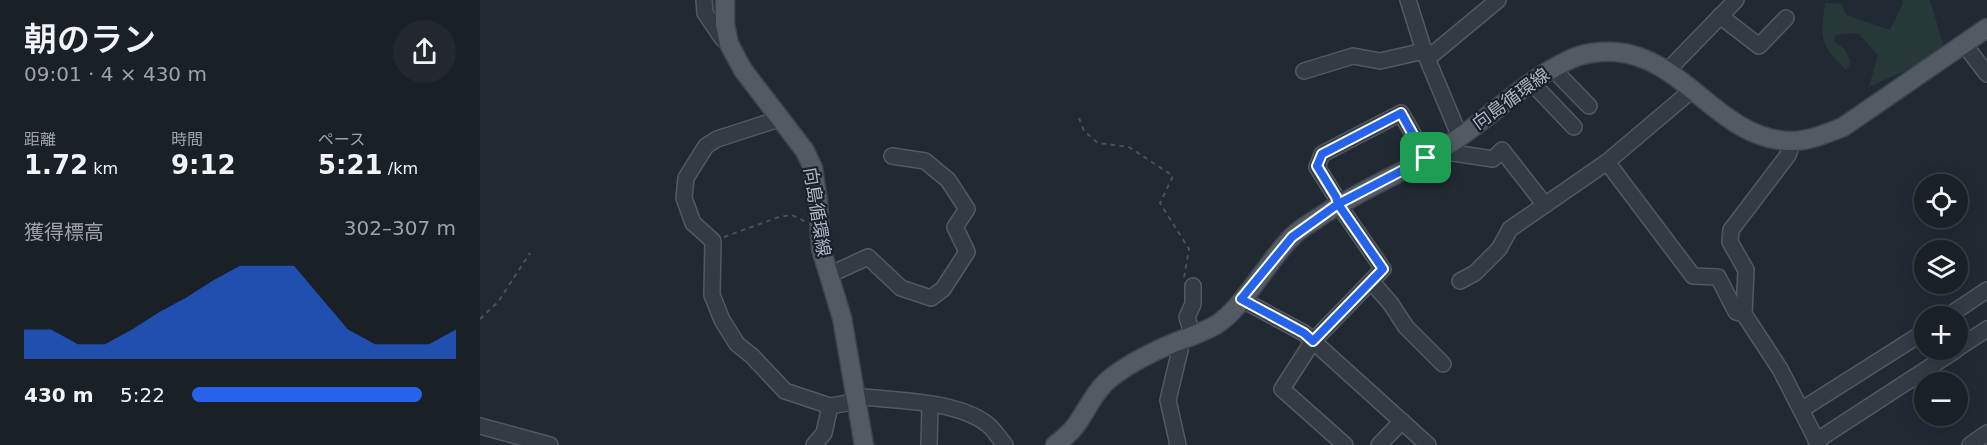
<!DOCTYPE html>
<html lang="ja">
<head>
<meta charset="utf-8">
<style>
	body { margin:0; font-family:"DejaVu Sans","Noto Sans JP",sans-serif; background:#22282e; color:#f1f3f6; height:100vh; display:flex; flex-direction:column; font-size:22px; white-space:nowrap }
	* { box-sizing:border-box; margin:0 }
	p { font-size:20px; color:#9fa3a7 }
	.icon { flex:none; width:33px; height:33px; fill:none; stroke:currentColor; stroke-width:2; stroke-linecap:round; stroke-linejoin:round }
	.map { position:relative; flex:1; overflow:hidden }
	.side { display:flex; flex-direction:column; background:#192026; width:480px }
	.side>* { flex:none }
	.controls { position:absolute; left:1434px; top:174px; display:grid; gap:12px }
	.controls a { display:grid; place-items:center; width:54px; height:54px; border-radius:50%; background:#192026; box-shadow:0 3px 15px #0003,0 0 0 2px #373e43; font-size:30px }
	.pin { position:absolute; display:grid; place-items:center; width:51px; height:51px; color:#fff; margin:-26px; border-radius:12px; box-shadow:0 3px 9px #0006 }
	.round { display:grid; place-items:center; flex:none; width:63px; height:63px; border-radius:32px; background:#22282e }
	.summary { display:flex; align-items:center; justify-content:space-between; height:102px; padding:0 24px }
	h1 { font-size:33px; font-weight:600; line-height:45px }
	.stats { display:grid; grid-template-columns:repeat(3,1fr); gap:9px; height:102px; padding:6px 24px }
	.stats div { display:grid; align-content:center }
	.stats b { font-size:26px; font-weight:600 }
	.stats small { font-size:16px; font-weight:400 }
	.stats p { font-size:16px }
	.chart { height:168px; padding:12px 24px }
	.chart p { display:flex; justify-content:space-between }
	.chart svg { width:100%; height:108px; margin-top:6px; fill:#2563eb; opacity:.7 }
	ul { padding:0 24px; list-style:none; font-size:20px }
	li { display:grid; grid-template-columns:96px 72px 1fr; align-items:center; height:45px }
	li i { height:15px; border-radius:8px; background:#2563eb }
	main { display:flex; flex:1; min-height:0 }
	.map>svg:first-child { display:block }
</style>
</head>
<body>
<main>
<section class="side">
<div class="summary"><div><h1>朝のラン</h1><p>09:01 · 4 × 430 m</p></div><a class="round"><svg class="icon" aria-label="share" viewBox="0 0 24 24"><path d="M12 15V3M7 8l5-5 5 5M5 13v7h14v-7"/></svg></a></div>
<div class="stats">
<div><p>距離</p><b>1.72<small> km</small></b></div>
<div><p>時間</p><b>9:12</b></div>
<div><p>ペース</p><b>5:21<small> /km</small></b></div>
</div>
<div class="chart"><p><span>獲得標高</span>302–307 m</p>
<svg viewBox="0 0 160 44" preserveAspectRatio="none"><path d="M0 44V32L10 32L20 38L30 38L40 32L50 25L60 19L70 12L80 6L90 6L100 6L110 19L120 32L130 38L140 38L150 38L160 32V44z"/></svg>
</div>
<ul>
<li><b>430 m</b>5:22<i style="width:87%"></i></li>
</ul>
</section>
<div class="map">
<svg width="1507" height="445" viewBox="0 0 1507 445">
	<rect width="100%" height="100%" fill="#212a33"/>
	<path fill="#263938" d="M1422 0H1450L1464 48 1455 57 1389 87 1398 55 1378 33 1356 35 1354 41 1365 50 1371 62 1366 70C1340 44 1340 39 1345 3L1362 4 1366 15 1410 30 1423 3Z"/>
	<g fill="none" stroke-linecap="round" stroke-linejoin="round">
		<g stroke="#515962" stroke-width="18">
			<g id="minor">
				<path d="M224 0 225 13 242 38 248 37"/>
				<path d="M928 0 944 51 980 137"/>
				<path d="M1240 16 1279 46 1306 18"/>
				<path d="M1484 44 1507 74"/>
				<path d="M1072 68 1109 106"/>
				<path d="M1188 70 1256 0"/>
				<path d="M824 71 873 56 900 61 944 51 953 54 1018 0"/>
				<path d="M1051 82 1094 127"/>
				<path d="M297 117 293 121 237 139 226 146 206 178 204 198 213 223 233 241 232 295 242 320 257 344 272 356 305 391 350 406 373 402 384 397C421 401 477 401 507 424 514 429 519 438 525 445"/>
				<path d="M1313 141 1308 155 1251 230 1250 242 1266 270 1264 314 1300 369 1339 445"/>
				<path d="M966 146 973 153 1013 159 1022 150 1065 205"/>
				<path d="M1127 162 1213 276 1238 277 1256 312 1264 314"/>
				<path d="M349 275 388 257 421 288 451 298 463 289 487 252 475 227 487 209 468 180 445 161 412 156"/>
				<path d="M891 281 911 304 926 327 963 364"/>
				<path d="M980 281 995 273 1019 249 1030 229 1127 162 1212 90"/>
				<path d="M761 299 824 333 948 445"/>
				<path d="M1468 316 1507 290"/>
				<path d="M713 337 707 317 713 304V286"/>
				<path d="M1478 348 1507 329"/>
				<path d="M1321 410 1444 332"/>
				<path d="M0 426 70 445"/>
				<path d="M1336 441 1476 350"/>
				<path d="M334 445 344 433 350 406"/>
				<path d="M449 445 450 405"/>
				<path d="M698 445 688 400 700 350 699 341"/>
				<path d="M865 445 802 389 833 341 903 269 858 204 856 197 837 167 842 154 921 113 946 157"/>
				<path d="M899 445 922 421"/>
				<path d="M1490 445 1507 433"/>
			</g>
		</g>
		<g stroke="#3d444e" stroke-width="21">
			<g id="major">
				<path d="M245 0V24L249 44 263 70 325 151 333 168 338 202 341 249 362 318 384 445"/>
				<path d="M575 445C581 440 588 435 593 429 605 415 612 395 626 382 645 365 672 352 696 342 710 337 723 332 736 325 763 308 787 262 811 238 818 230 829 224 838 218 879 190 926 172 968 145 1009 119 1044 81 1089 60 1102 53 1121 51 1136 52 1206 58 1240 141 1312 141 1330 141 1347 133 1363 127L1507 28"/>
			</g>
		</g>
		<g stroke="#445556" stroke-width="2" stroke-dasharray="4.5 4.5" stroke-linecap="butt">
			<path d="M599 118 604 131 618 143 649 147 693 176 680 203 709 249 704 278"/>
			<path d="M244 237 299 217 312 215 326 222"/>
			<path d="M0 319 18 302 50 253"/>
		</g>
		<use href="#minor" stroke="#343b44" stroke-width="15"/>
		<use href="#major" stroke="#525a64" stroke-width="18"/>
	</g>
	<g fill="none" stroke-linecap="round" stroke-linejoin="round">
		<g stroke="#fff" stroke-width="12">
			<path id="route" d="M946 158 858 204 812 237 761 299 824 333 833 341 903 269 858 204 856 197 837 166 842 154 921 113 946 158"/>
		</g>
		<use href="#route" stroke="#2563eb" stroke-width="8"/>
	</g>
	<g text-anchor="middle" stroke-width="4.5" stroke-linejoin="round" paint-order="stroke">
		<g font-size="18" fill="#aeb6c1" stroke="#192029">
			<text transform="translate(1031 99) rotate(-36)" y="6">向島循環線</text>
			<text transform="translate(337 212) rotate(81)" y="6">向島循環線</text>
		</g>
	</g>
</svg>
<div class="controls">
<a><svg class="icon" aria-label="locate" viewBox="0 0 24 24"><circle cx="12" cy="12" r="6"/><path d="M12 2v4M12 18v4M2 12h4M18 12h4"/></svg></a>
<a><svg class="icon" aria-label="layers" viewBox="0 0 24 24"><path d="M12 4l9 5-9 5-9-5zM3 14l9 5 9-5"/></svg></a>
<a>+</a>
<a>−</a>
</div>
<div class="pin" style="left:946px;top:158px;background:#1e9e55"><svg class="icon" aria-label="arrive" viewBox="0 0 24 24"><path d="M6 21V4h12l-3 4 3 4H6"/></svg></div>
</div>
</main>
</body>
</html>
